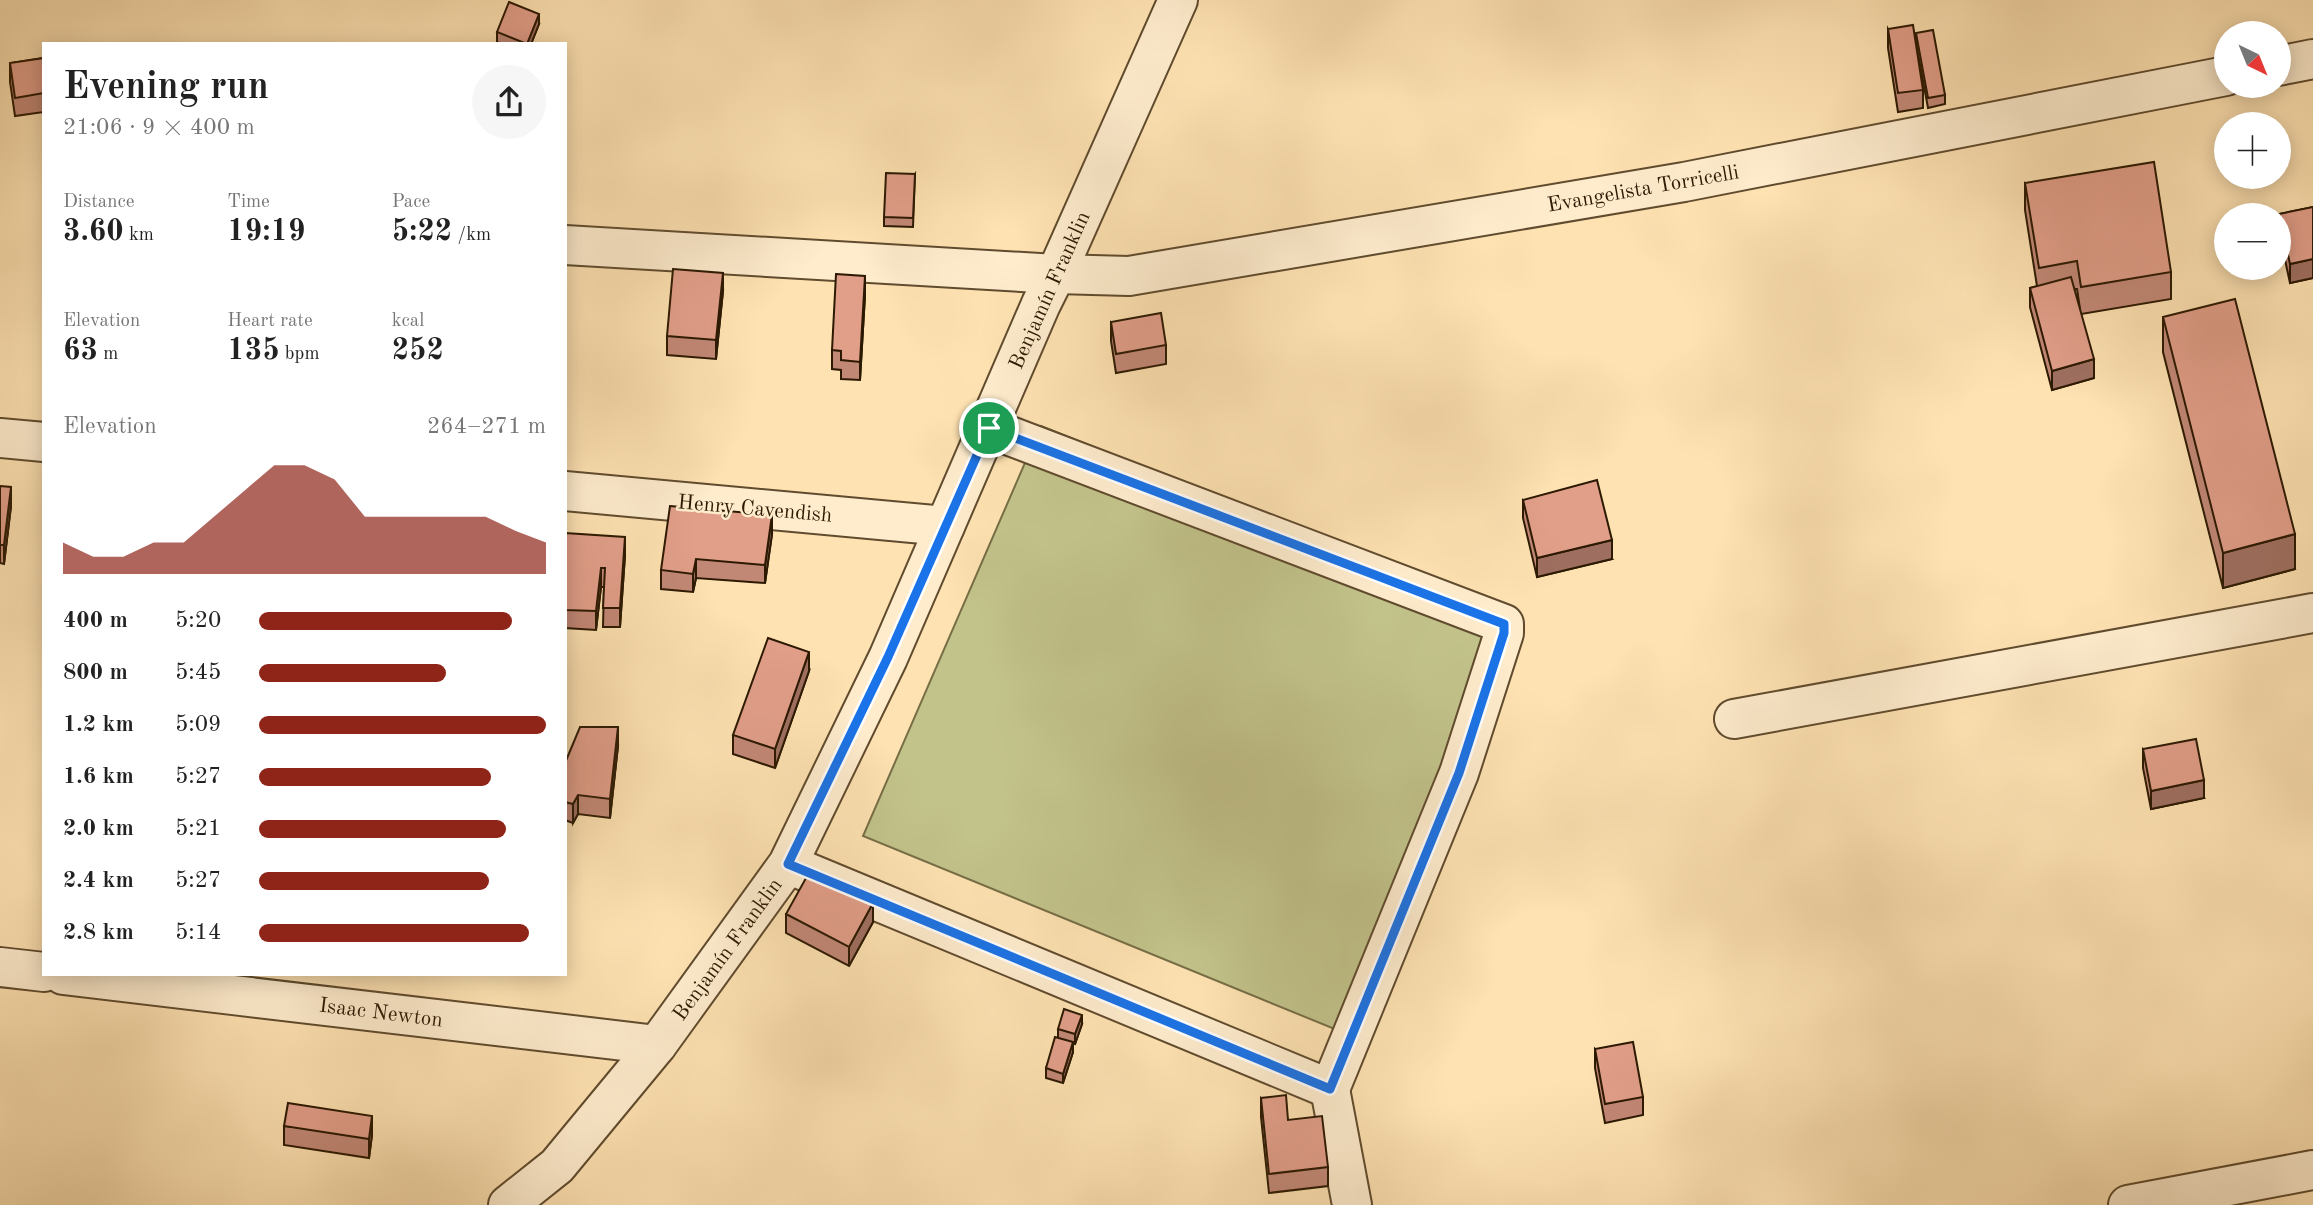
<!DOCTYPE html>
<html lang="en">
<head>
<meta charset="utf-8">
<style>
	body { margin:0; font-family:"Old Standard TT",serif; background:#f6f6f6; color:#222; height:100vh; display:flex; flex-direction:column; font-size:26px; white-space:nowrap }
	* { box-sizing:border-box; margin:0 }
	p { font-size:23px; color:#767676 }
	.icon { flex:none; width:38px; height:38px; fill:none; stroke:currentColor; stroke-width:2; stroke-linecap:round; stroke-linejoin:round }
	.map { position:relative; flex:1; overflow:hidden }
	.panel { position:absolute; left:42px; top:42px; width:525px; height:934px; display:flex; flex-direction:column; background:#fff; border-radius:0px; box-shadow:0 4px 18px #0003 }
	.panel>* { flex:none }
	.needle { width:46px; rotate:137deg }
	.tools { position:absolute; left:2214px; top:21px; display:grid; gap:14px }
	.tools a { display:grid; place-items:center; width:77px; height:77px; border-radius:50%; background:#fff; box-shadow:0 4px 18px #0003; font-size:35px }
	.pin { position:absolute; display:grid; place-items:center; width:60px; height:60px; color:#fff; margin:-30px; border:4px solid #fff; border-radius:50%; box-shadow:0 2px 7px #0007 }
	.round { display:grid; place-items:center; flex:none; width:74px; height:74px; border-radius:37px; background:#f6f6f6 }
	.head { display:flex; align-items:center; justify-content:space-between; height:119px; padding:0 21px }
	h1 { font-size:38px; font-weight:800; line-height:52px }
	.figures { display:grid; grid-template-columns:repeat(3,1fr); gap:10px; height:119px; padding:7px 21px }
	.figures div { display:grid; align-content:center }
	.figures b { font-size:30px; font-weight:800 }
	.figures small { font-size:19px; font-weight:400 }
	.figures p { font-size:19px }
	.chart { height:196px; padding:14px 21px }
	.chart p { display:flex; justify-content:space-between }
	.chart svg { width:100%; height:126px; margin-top:7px; fill:#8f2418; opacity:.7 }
	ul { padding:0 21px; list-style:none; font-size:23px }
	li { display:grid; grid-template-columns:112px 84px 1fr; align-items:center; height:52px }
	li i { height:18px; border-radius:9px; background:#8f2418 }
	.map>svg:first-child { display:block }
</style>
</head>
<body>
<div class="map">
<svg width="2313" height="1205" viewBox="0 0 2313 1205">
	<rect width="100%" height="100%" fill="#fee2b2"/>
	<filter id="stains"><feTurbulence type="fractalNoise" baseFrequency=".00286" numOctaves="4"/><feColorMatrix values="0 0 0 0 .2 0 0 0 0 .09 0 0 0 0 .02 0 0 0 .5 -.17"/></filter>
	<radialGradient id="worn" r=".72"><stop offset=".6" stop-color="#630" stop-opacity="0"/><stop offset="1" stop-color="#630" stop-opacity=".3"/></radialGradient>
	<path fill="#c2c38b" stroke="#776e46" stroke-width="2" d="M1041 426 1508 613 1337 1030 863 836Z"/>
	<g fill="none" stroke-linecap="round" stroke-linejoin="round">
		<g stroke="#604b2e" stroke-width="42">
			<g id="minor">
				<path d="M2278 66 2313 59"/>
				<path d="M565 245 1056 274 1129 276 1684 182 2226 76"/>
				<path d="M989 428 1504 624V633L1459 773 1330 1089"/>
				<path d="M0 438 44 442"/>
				<path d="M565 491 945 526"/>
				<path d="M1734 719 2313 613"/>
				<path d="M802 870 1330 1089"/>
				<path d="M0 967 44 972"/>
				<path d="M63 975 657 1045"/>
				<path d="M1330 1089 1352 1205"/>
				<path d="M508 1205 557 1166 657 1045 788 864 888 658 1041 304 1056 274 1178 0"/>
				<path d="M2128 1205 2313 1170"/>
			</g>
		</g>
		<use href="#minor" stroke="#feeccd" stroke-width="38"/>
	</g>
	<g fill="#c28876" stroke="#2c1902" stroke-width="2" fill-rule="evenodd">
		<path d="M539 24 531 44H502L497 42V32Z"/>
		<path d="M1888 29 1923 90V108L1898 112 1888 48Z"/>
		<path d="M1916 33 1945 95V104L1928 108 1916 43Z"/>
		<path d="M44 58V112L15 116 10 82V63Z"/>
		<path d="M915 174 913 227 884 226V217Z"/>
		<path d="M2025 183 2171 272V299L2081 314 2094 378 2052 390 2030 307V288L2037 286 2025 210ZM2074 289H2077L2080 309Z"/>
		<path d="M2313 207V278L2290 283 2279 232V214Z"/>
		<path d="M723 291 716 359 667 355V336Z"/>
		<path d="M865 295 860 380 841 379V370L832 369V350Z"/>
		<path d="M2163 317 2295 569 2223 588 2163 352Z"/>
		<path d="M1111 322 1166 345V364L1116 373 1111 341Z"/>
		<path d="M0 486 11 506 4 564 0 563Z"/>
		<path d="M1523 500 1612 559 1537 577 1523 518Z"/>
		<path d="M565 533 625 555 620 627H603L604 587H601L596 630 565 628Z"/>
		<path d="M772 534 765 583 696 578 693 592 661 589V570Z"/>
		<path d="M809 671 775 768 733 754V735Z"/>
		<path d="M618 746 610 818 578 814 573 823 565 820V763Z"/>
		<path d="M2143 749 2204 798 2151 809 2143 768Z"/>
		<path d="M786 914 873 922 849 966 786 933Z"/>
		<path d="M1082 1024 1075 1044 1073 1043V1052L1063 1083 1046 1078V1068L1058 1038V1029Z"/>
		<path d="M1595 1049 1643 1097V1115L1605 1123 1595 1068Z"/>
		<path d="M1261 1098 1288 1120 1328 1167V1186L1269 1193 1261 1117Z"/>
		<path d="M284 1126 372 1135 369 1158 284 1145Z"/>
	</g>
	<g fill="#9e6f60" stroke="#2c1902" stroke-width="2">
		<path d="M539 14V24L531 44H527Z"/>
		<path d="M2313 259V278L2290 283V264Z"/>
		<path d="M723 273V291L716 359V340Z"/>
		<path d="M865 276V295L860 380V362Z"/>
		<path d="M2094 359V378L2052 390V371Z"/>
		<path d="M11 487V506L4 564V545Z"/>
		<path d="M772 515V534L765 583V565Z"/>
		<path d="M2295 534V569L2223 588V553Z"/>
		<path d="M625 537V555L620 627V608Z"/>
		<path d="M1612 540V559L1537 577V558Z"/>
		<path d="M696 559V578L693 592V574Z"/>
		<path d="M601 568V587L596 630V611Z"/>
		<path d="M809 652V671L775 768V749Z"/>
		<path d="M618 727V746L610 818V799Z"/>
		<path d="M2204 780V798L2151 809V791Z"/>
		<path d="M578 795V814L573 823V804Z"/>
		<path d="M873 903V922L849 966V947Z"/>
		<path d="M1082 1015V1024L1075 1044V1034Z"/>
		<path d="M1073 1042V1052L1063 1083V1074Z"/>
		<path d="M372 1116V1135L369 1158V1139Z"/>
	</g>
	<g fill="#e19e89" stroke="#2c1902" stroke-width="2">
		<path d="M509 2 539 14 527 44 497 32Z"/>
		<path d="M1913 25 1923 90 1898 93 1888 29Z"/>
		<path d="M1933 30 1945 95 1928 98 1916 33Z"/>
		<path d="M44 58V93L15 98 10 63Z"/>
		<path d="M2154 162 2171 272 2081 287 2077 261 2039 268 2025 183Z"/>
		<path d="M886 173 915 174 913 218 884 217Z"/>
		<path d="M2313 207V259L2290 264 2279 214Z"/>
		<path d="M673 269 723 273 716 340 667 336Z"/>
		<path d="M836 274 865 276 860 362 841 360V351L832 350Z"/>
		<path d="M2071 277 2094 359 2052 371 2030 288Z"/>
		<path d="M2235 299 2295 534 2223 553 2163 317Z"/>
		<path d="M1161 313 1166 345 1116 354 1111 322Z"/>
		<path d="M1597 480 1612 540 1537 558 1523 500Z"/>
		<path d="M0 486 11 487 4 545H0Z"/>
		<path d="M670 506 772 515 765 565 696 559 693 574 661 570Z"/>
		<path d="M565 533 625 537 620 608H603L605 568H601L596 611 565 610Z"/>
		<path d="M768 638 809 652 775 749 733 735Z"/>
		<path d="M580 727H618L610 799 578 795 573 804 565 802V763Z"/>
		<path d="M2196 739 2204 780 2151 791 2143 749Z"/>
		<path d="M811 869 873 903 849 947 786 914Z"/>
		<path d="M1064 1009 1082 1015 1075 1034 1058 1029Z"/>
		<path d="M1055 1037 1073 1042 1063 1074 1046 1068Z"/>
		<path d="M1633 1042 1643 1097 1605 1104 1595 1049Z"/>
		<path d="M1286 1095 1288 1120 1322 1116 1328 1167 1269 1174 1261 1098Z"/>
		<path d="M288 1103 372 1116 369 1139 284 1126Z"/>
	</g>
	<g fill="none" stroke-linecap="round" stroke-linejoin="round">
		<g stroke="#fff" stroke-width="14">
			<path id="route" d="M989 428 1504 624V633L1459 773 1330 1089 788 864 888 657Z"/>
		</g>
		<use href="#route" stroke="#1a73e8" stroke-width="9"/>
	</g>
	<g text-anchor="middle" stroke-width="5" stroke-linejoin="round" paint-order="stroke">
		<g font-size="21" fill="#2c1902" stroke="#feeccd">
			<text transform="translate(1643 188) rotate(-10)" y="7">Evangelista Torricelli</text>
			<text transform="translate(1049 290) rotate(-66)" y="7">Benjamín Franklin</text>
			<text transform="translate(755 508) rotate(5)" y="7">Henry Cavendish</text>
			<text transform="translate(727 949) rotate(-54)" y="7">Benjamín Franklin</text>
			<text transform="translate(381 1012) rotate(7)" y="7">Isaac Newton</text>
		</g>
	</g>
	<rect width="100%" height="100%" filter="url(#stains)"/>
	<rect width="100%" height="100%" fill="url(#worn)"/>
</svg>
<div class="tools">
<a><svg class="needle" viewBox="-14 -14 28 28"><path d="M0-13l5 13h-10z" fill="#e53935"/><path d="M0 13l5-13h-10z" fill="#767676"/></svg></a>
<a>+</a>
<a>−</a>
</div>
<div class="pin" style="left:989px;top:428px;background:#1e9e55"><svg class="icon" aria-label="arrive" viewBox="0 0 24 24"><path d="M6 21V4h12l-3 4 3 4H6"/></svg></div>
<section class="panel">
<div class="head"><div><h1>Evening run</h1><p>21:06 · 9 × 400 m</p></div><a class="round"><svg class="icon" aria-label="share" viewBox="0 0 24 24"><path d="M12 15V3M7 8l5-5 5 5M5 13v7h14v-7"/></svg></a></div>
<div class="figures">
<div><p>Distance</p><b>3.60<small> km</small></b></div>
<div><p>Time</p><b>19:19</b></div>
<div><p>Pace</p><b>5:22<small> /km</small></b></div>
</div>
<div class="figures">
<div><p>Elevation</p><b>63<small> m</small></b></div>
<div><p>Heart rate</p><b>135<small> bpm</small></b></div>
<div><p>kcal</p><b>252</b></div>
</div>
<div class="chart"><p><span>Elevation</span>264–271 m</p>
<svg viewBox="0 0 160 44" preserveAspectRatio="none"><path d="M0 44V33L10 38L20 38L30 33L40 33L50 24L60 15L70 6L80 6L90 11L100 24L110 24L120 24L130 24L140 24L150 29L160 33V44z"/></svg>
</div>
<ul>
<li><b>400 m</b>5:20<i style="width:88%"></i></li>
<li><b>800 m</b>5:45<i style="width:65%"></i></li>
<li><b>1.2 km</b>5:09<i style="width:100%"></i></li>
<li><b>1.6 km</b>5:27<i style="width:81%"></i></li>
<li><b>2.0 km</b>5:21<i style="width:86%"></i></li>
<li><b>2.4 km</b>5:27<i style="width:80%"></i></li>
<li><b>2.8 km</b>5:14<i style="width:94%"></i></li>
</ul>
</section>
</div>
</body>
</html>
